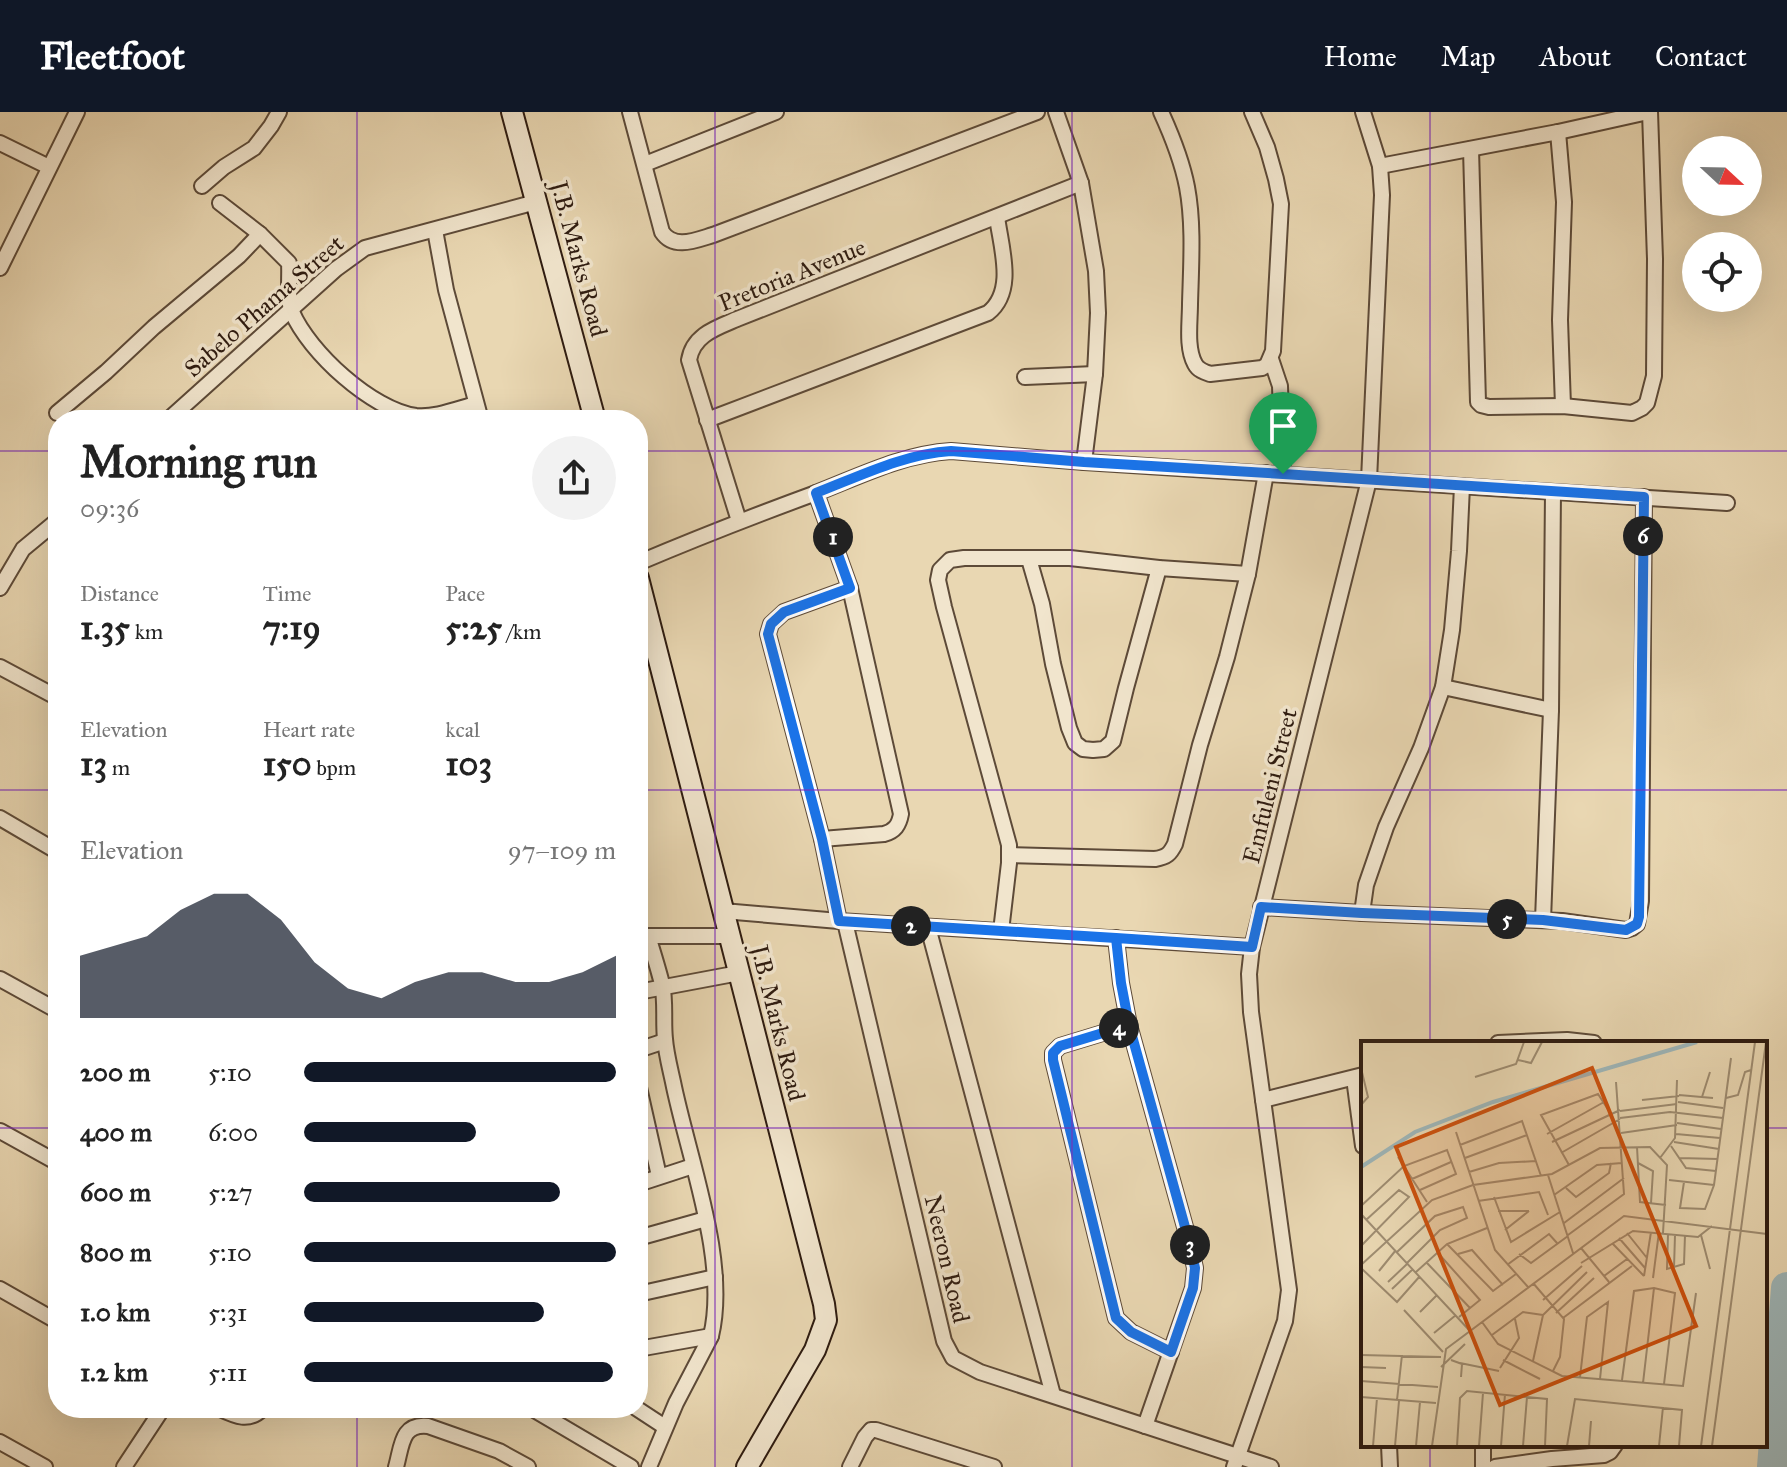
<!DOCTYPE html>
<html lang="en">
<head>
<meta charset="utf-8">
<style>
	body { margin:0; font-family:"IM FELL Great Primer",serif; background:#f2f2f2; color:#222; height:100vh; display:flex; flex-direction:column; font-size:30px; white-space:nowrap }
	* { box-sizing:border-box; margin:0 }
	p { font-size:26px; color:#767676 }
	.icon { flex:none; width:44px; height:44px; fill:none; stroke:currentColor; stroke-width:2; stroke-linecap:round; stroke-linejoin:round }
	.map { position:relative; flex:1; overflow:hidden }
	.side { position:absolute; left:48px; top:298px; width:600px; height:1008px; display:flex; flex-direction:column; background:#fff; border-radius:32px; box-shadow:0 8px 32px #0002 }
	.side>* { flex:none }
	.needle { width:52px; rotate:112deg }
	.tools { position:absolute; left:1682px; top:24px; display:grid; gap:16px }
	.tools a { display:grid; place-items:center; width:80px; height:80px; border-radius:50%; background:#fff; box-shadow:0 8px 32px #0002; font-size:40px }
	.pin { position:absolute; display:grid; place-items:center; width:68px; height:68px; color:#fff; margin:-82px -34px; border-radius:50% 50% 50% 0; rotate:-45deg; box-shadow:0 0 8px #0007 }
	.pin .icon { rotate:45deg }
	.km { position:absolute; width:40px; height:40px; margin:-20px; border-radius:50%; background:#222; color:#fff; font-size:22px; line-height:40px; text-align:center }
	.round { display:grid; place-items:center; flex:none; width:84px; height:84px; border-radius:42px; background:#f2f2f2 }
	.overview { display:flex; align-items:center; justify-content:space-between; height:136px; padding:0 32px }
	h1 { font-size:44px; font-weight:700; line-height:60px }
	.stats { display:grid; grid-template-columns:repeat(3,1fr); gap:12px; height:136px; padding:8px 32px }
	.stats div { display:grid; align-content:center }
	.stats b { font-size:34px; font-weight:700 }
	.stats small { font-size:22px; font-weight:400 }
	.stats p { font-size:22px }
	.chart { height:224px; padding:16px 32px }
	.chart p { display:flex; justify-content:space-between }
	.chart svg { width:100%; height:144px; margin-top:8px; fill:#111827; opacity:.7 }
	ul { padding:0 32px; list-style:none; font-size:26px }
	li { display:grid; grid-template-columns:128px 96px 1fr; align-items:center; height:60px }
	li i { height:20px; border-radius:10px; background:#111827 }
	header { display:flex; align-items:center; gap:48px; box-sizing:border-box; height:112px; padding:0 40px; background:#111827; color:#fff }
	header strong { font-size:38px }
	nav { display:flex; gap:44px; margin-inline-start:auto; font-size:28px }
	.map>svg:first-child { display:block }
</style>
</head>
<body>
<header>
<strong>Fleetfoot</strong>
<nav><a>Home</a><a>Map</a><a>About</a><a>Contact</a></nav>
</header>
<div class="map">
<svg width="1787" height="1355" viewBox="0 0 1787 1355">
	<rect width="100%" height="100%" fill="#e9d7b2"/>
	<filter id="stains"><feTurbulence type="fractalNoise" baseFrequency=".0025" numOctaves="4"/><feColorMatrix values="0 0 0 0 .2 0 0 0 0 .09 0 0 0 0 .02 0 0 0 .5 -.17"/></filter>
	<radialGradient id="worn" r=".72"><stop offset=".6" stop-color="#630" stop-opacity="0"/><stop offset="1" stop-color="#630" stop-opacity=".3"/></radialGradient>
	<g fill="none" stroke-linecap="round" stroke-linejoin="round">
		<path stroke="#9db6b9" stroke-width="32" d="M1773 1355 1787 1176"/>
		<g stroke="#5d4a38" stroke-width="18">
			<g id="street">
				<path d="M630 0 662 120C674 138 696 128 713 123L1037 0"/>
				<path d="M1056 0 1081 71 1096 159 1098 201 1095 262 1084 350"/>
				<path d="M1161 0C1172 24 1182 49 1187 75 1194 112 1191 154 1190 192 1190 210 1186 236 1195 252 1198 258 1204 260 1210 262L1262 256 1267 253 1273 239 1281 92 1276 67 1267 35 1252 0"/>
				<path d="M1558 20 1564 90 1560 208 1563 294"/>
				<path d="M0 31 49 55"/>
				<path d="M1471 37 1478 290 1481 293 1489 295 1563 294 1632 301 1642 296 1647 291 1654 264 1655 147 1650 0"/>
				<path d="M645 52 776 0"/>
				<path d="M1380 54 1558 20 1648 0"/>
				<path d="M202 74 224 55 254 36 271 14 279 0"/>
				<path d="M220 91 260 122 289 151C290 164 287 189 292 200 309 240 372 298 416 304 435 306 457 297 476 292"/>
				<path d="M435 118 446 178 481 308"/>
				<path d="M0 156 77 0"/>
				<path d="M1271 247 1280 274 1283 362"/>
				<path d="M1025 265 1095 262"/>
				<path d="M57 301 106 260 154 215 239 144 260 122"/>
				<path d="M168 308 336 157 365 136 536 90"/>
				<path d="M707 308 988 201C1016 179 1001 136 997 105"/>
				<path d="M816 381 850 476 901 702C899 713 895 719 884 722L822 727"/>
				<path d="M739 409 689 248C693 223 716 216 737 207L1081 71"/>
				<path d="M1029 447 1042 492 1053 552 1069 616 1075 631 1083 637 1093 638 1104 637 1113 629 1126 576 1159 456"/>
				<path d="M638 451C697 426 756 403 816 381 860 364 903 342 951 339L1084 350 1727 391"/>
				<path d="M0 476 23 437 58 408"/>
				<path d="M0 555 58 586"/>
				<path d="M1443 575 1551 598"/>
				<path d="M0 706 58 740"/>
				<path d="M1010 743 1155 747C1167 745 1170 742 1175 732L1200 633 1227 545 1248 462 1266 361"/>
				<path d="M1261 795 1362 801 1562 809 1626 818 1632 816 1637 812 1641 789 1644 385"/>
				<path d="M723 799 839 809 1252 835"/>
				<path d="M1362 801 1366 773 1386 715 1421 636 1443 575 1452 518 1459 439 1462 374"/>
				<path d="M1543 808 1551 598 1553 380"/>
				<path d="M839 809 822 727 768 522 771 512 784 500 850 476"/>
				<path d="M845 810 944 1229 953 1246 980 1260 1271 1355"/>
				<path d="M928 815 1053 1283"/>
				<path d="M1001 819 1009 751V733L944 495 938 468 940 458 950 448 964 446H1070L1159 456 1248 462"/>
				<path d="M638 824H730"/>
				<path d="M648 824C653 840 658 856 662 872 666 890 663 909 665 927 666 941 670 956 673 970 688 1045 729 1149 711 1224L676 1291 649 1355"/>
				<path d="M1116 826 1121 871 1129 913 1190 1133 1195 1156 1193 1176 1145 1314"/>
				<path d="M0 867 58 899"/>
				<path d="M638 880 739 861"/>
				<path d="M1129 913 1060 934 1053 941V948L1116 1206 1131 1220 1171 1240"/>
				<path d="M1498 931 1567 928 1594 931"/>
				<path d="M638 938 665 929"/>
				<path d="M1354 966 1363 1034"/>
				<path d="M638 971 659 1064"/>
				<path d="M1263 988 1363 963"/>
				<path d="M0 1019 58 1051"/>
				<path d="M638 1072 693 1054"/>
				<path d="M638 1126 706 1107"/>
				<path d="M0 1177 58 1210"/>
				<path d="M638 1182 715 1165"/>
				<path d="M638 1237 711 1224"/>
				<path d="M218 1296C235 1304 249 1311 263 1296"/>
				<path d="M531 1296 631 1355"/>
				<path d="M636 1296 665 1315"/>
				<path d="M0 1330 45 1355"/>
				<path d="M1389 1333 1390 1355"/>
				<path d="M124 1355 163 1296"/>
				<path d="M396 1355C402 1334 401 1311 428 1314L499 1339 528 1355"/>
				<path d="M850 1355 865 1325 871 1318H876L994 1355"/>
				<path d="M1234 1355 1285 1209 1289 1178 1251 900 1249 862 1252 835 1369 368 1382 83 1380 54 1363 0"/>
				<path d="M1483 1355V1333"/>
				<path d="M1495 1355 1552 1347 1604 1343 1610 1340 1615 1333"/>
			</g>
		</g>
		<g stroke="#2e1b10" stroke-width="24">
			<g id="secondary">
				<path d="M512 0 595 308"/>
				<path d="M638 466 824 1192 826 1208 815 1238 747 1355"/>
			</g>
		</g>
		<use href="#street" stroke="#f1e5cd" stroke-width="14"/>
		<use href="#secondary" stroke="#f1e5cd" stroke-width="20"/>
	</g>
	<g fill="none" stroke-linecap="round" stroke-linejoin="round">
		<g stroke="#fff" stroke-width="16">
			<path id="route" d="M1283 362 1084 350 951 339C904 342 860 364 816 381L850 476 784 500 771 512 768 522 822 727 839 809 1116 826 1121 871 1129 913 1190 1133 1195 1156 1193 1176 1171 1240 1131 1220 1116 1206 1053 948V941L1060 934 1129 913 1121 871 1116 826 1252 835 1261 795 1362 801 1543 808 1626 818 1637 812 1639 805 1644 385 1283 362"/>
		</g>
		<use href="#route" stroke="#1a73e8" stroke-width="10"/>
	</g>
	<path fill="none" stroke="#7b2cbf" stroke-width="2" stroke-opacity="0.55" d="M357 0V308M715 0V1355M1072 0V1355M1430 0V931M0 339H58M638 339H1787M0 678H58M638 678H1787M0 1016H58M638 1016H1363M1765 1016H1787M357 1296V1355M1430 1333V1355"/>
	<g text-anchor="middle" stroke-width="7" stroke-linejoin="round" paint-order="stroke">
		<g font-size="24" fill="#2e1b10" stroke="#f1e5cd">
			<text transform="translate(579 147) rotate(75)" y="8">J.B. Marks Road</text>
			<text transform="translate(792 163) rotate(-22)" y="8">Pretoria Avenue</text>
			<text transform="translate(264 194) rotate(-41)" y="8">Sabelo Phama Street</text>
			<text transform="translate(1270 674) rotate(-76)" y="8">Emfuleni Street</text>
			<text transform="translate(778 911) rotate(76)" y="8">J.B. Marks Road</text>
			<text transform="translate(947 1147) rotate(77)" y="8">Neeron Road</text>
		</g>
	</g>
	<g transform="translate(1361 929)">
		<rect width="406" height="406" fill="#e9d7b2"/>
		<path fill="none" stroke="#9db6b9" stroke-width="4" d="M0 126 54 91 132 61 336 1"/>
		<path fill="none" stroke="#9e8c71" stroke-width="2" d="M157 19 170 22 181 1M0 27 7 56 0 64M114 36 155 23 163 1M318 54 352 57M341 56 349 31M365 57 377 54 384 31 390 29M281 59 318 55M317 61 362 67M259 70 316 63M259 77 309 71 362 77M316 82 360 88M95 91 134 209 167 246M260 92 316 84M186 93 243 61M315 93 359 97M191 101 259 69M313 101 358 108M99 104 161 80 180 135M310 105 325 127 355 130M276 106 279 161 305 164M200 112 259 78M37 116 66 161M104 117 166 94M299 117 314 97 316 39M318 117 357 118M277 122 292 130 290 162M208 124 180 74 237 53 248 70M108 131 138 122 175 120M187 134 212 212M51 138 90 121M308 139 353 144M323 141 319 167 344 168 353 144 370 17M205 147 215 156 248 132 250 122M193 154 236 124 261 122M133 156 150 201 199 171M117 160 178 151 187 174M0 165 43 125 86 109 95 133 59 149M137 170H168M0 173 109 290M203 182 263 137M144 189 168 170M266 192 286 217M307 193 306 228 323 223 324 194M207 194 263 153 255 41M340 194 349 228M258 197 284 227M251 202 283 235M86 203 132 250 155 233M0 205 48 156 38 149 5 179M220 207 248 241M36 211 74 175 102 166 106 177 79 189 46 222M77 212 119 259 98 276M97 213 111 209 142 244M158 213 170 222 207 195M66 222 109 267M220 222 272 190 337 196 351 185M0 224 71 159 112 144 191 133 239 107 289 106 306 124 302 192M146 224 188 193 196 202M0 227 36 261 59 235M313 227 314 194M18 230 35 209M55 231 86 203 126 187M243 235 266 218M283 235 290 191M292 237 298 191M27 241 46 223M172 242 203 278 199 316 192 330M31 248 52 228M182 259 221 225M43 269 82 311M59 271 76 254M195 272 233 237M202 277 271 225M121 281 137 303 201 335 322 345 335 252M73 292 95 274M131 294 162 271 182 274M0 314 80 316M90 319 101 323 100 336M142 319 179 338M172 320 182 274 226 231M99 322 138 330M0 326 25 327M80 326 104 303M139 327 158 297 154 278M219 336 226 276 247 261 239 338M261 339 273 250 293 247 314 252 303 343M0 340 77 346M282 342 293 247M0 356 75 362M36 359 41 314M12 405 16 357M34 405 38 360M55 405 59 361M71 405 85 308 263 175 406 193M96 405 99 357 106 350 186 358 184 405M118 405 122 352M140 405 144 353M162 405 166 356M206 405 214 358 321 369 318 405M228 405 230 380M298 405 302 366M340 405 394 1M351 405 405 1"/>
		<path fill="#cc500d" fill-opacity="0.15" stroke="#cc500d" stroke-width="4" d="M231 27 335 285 139 364 35 106Z"/>
		<rect width="406" height="406" fill="none" stroke="#2e1b10" stroke-width="4"/>
	</g>
	<rect width="100%" height="100%" filter="url(#stains)"/>
	<rect width="100%" height="100%" fill="url(#worn)"/>
</svg>
<div class="tools">
<a><svg class="needle" viewBox="-14 -14 28 28"><path d="M0-13l5 13h-10z" fill="#e53935"/><path d="M0 13l5-13h-10z" fill="#767676"/></svg></a>
<a><svg class="icon" aria-label="locate" viewBox="0 0 24 24"><circle cx="12" cy="12" r="6"/><path d="M12 2v4M12 18v4M2 12h4M18 12h4"/></svg></a>
</div>
<div class="pin" style="left:1283px;top:362px;background:#1e9e55"><svg class="icon" aria-label="arrive" viewBox="0 0 24 24"><path d="M6 21V4h12l-3 4 3 4H6"/></svg></div>
<b class="km" style="left:833px;top:425px">1</b>
<b class="km" style="left:911px;top:814px">2</b>
<b class="km" style="left:1190px;top:1133px">3</b>
<b class="km" style="left:1119px;top:916px">4</b>
<b class="km" style="left:1507px;top:807px">5</b>
<b class="km" style="left:1643px;top:424px">6</b>
<section class="side">
<div class="overview"><div><h1>Morning run</h1><p>09:36</p></div><a class="round"><svg class="icon" aria-label="share" viewBox="0 0 24 24"><path d="M12 15V3M7 8l5-5 5 5M5 13v7h14v-7"/></svg></a></div>
<div class="stats">
<div><p>Distance</p><b>1.35<small> km</small></b></div>
<div><p>Time</p><b>7:19</b></div>
<div><p>Pace</p><b>5:25<small> /km</small></b></div>
</div>
<div class="stats">
<div><p>Elevation</p><b>13<small> m</small></b></div>
<div><p>Heart rate</p><b>150<small> bpm</small></b></div>
<div><p>kcal</p><b>103</b></div>
</div>
<div class="chart"><p><span>Elevation</span>97–109 m</p>
<svg viewBox="0 0 160 44" preserveAspectRatio="none"><path d="M0 44V25L10 22L20 19L30 11L40 6L50 6L60 14L70 27L80 35L90 38L100 33L110 30L120 30L130 33L140 33L150 30L160 25V44z"/></svg>
</div>
<ul>
<li><b>200 m</b>5:10<i style="width:100%"></i></li>
<li><b>400 m</b>6:00<i style="width:55%"></i></li>
<li><b>600 m</b>5:27<i style="width:82%"></i></li>
<li><b>800 m</b>5:10<i style="width:100%"></i></li>
<li><b>1.0 km</b>5:31<i style="width:77%"></i></li>
<li><b>1.2 km</b>5:11<i style="width:99%"></i></li>
</ul>
</section>
</div>
</body>
</html>
